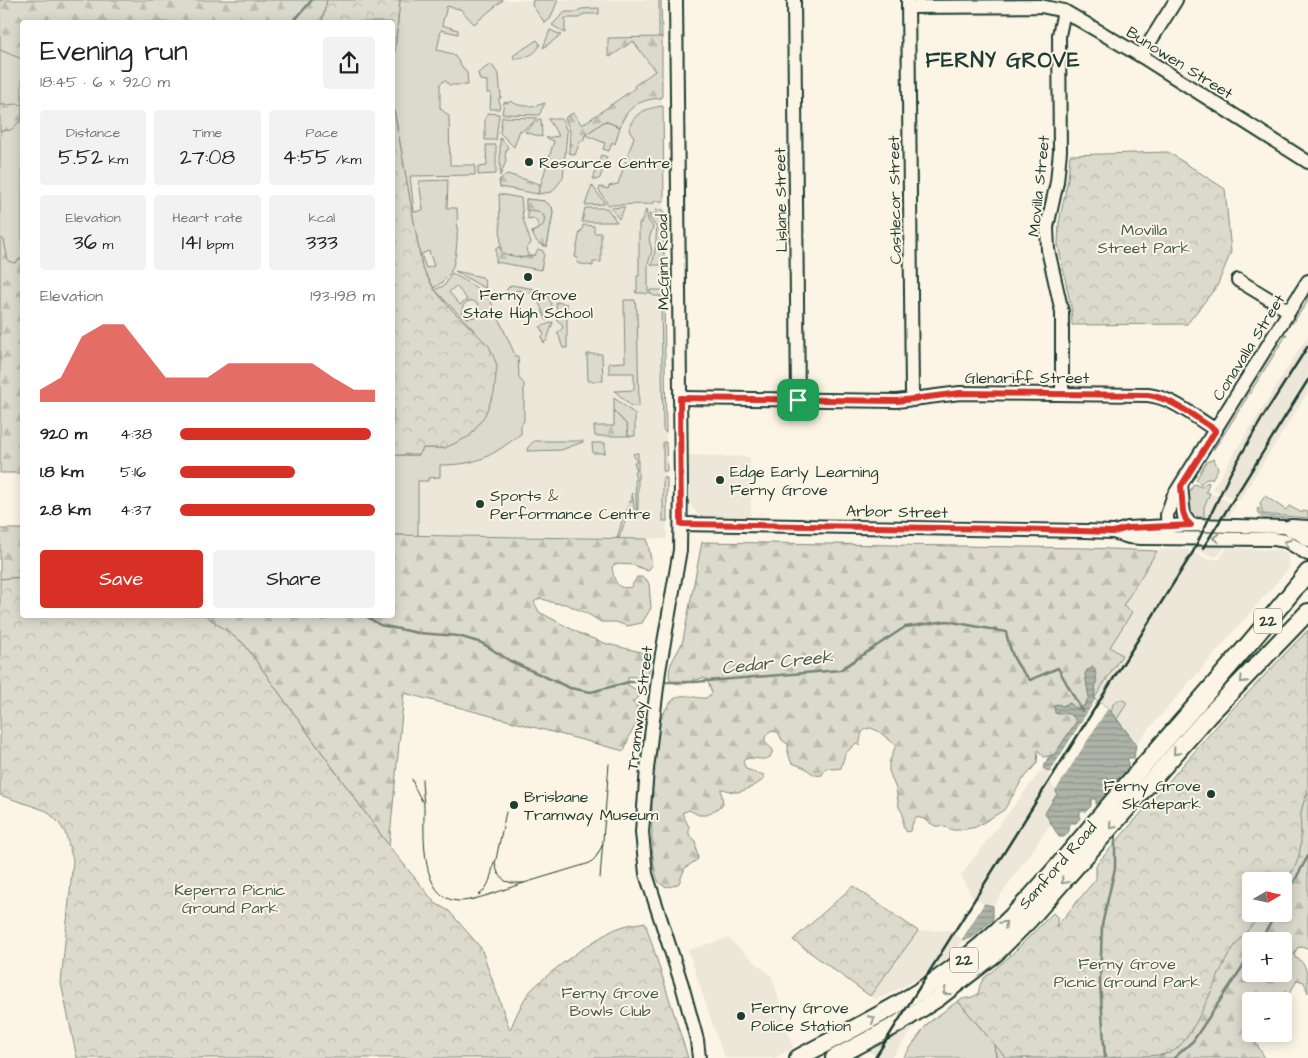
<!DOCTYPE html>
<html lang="en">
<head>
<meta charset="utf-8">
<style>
	body { margin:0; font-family:"Architects Daughter",sans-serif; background:#f2f2f2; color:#222; height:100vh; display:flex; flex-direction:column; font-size:19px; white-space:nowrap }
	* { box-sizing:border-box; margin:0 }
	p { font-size:16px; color:#767676 }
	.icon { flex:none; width:28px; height:28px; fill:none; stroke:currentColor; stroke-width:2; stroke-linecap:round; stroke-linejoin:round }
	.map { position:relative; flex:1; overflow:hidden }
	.drawer { position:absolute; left:20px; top:20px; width:375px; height:598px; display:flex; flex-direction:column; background:#fff; border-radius:5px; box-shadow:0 2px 12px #0003 }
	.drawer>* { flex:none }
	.needle { width:32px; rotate:81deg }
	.controls { position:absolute; left:1242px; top:872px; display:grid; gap:10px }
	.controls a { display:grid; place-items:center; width:50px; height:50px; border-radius:5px; background:#fff; box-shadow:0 2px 12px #0003; font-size:25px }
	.pin { position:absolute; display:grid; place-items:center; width:42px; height:42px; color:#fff; margin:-21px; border-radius:10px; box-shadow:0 2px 8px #0006 }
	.round { display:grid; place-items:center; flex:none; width:52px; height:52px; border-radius:5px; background:#f2f2f2 }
	.summary { display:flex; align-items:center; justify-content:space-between; height:85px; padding:0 20px }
	h1 { font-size:28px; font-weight:600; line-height:38px }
	.metrics { display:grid; grid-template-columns:repeat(3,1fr); gap:8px; height:85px; padding:5px 20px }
	.metrics div { display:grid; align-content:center; border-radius:5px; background:#f2f2f2; text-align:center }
	.metrics b { font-size:21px; font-weight:600 }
	.metrics small { font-size:14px; font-weight:400 }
	.metrics p { font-size:14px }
	.chart { height:140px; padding:10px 20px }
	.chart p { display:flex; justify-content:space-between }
	.chart svg { width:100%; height:90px; margin-top:5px; fill:#d93025; opacity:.7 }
	.button { display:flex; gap:10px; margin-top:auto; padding:10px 20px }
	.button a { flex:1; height:58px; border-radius:5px; background:#d93025; color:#fff; font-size:20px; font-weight:600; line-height:58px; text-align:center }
	.button a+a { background:#f2f2f2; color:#222 }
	ul { padding:0 20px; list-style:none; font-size:16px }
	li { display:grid; grid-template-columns:80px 60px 1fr; align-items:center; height:38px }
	li i { height:12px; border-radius:6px; background:#d93025 }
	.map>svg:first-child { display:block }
</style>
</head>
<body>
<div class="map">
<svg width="1308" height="1058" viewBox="0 0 1308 1058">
	<defs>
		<pattern id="forest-firs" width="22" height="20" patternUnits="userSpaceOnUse" patternTransform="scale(1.25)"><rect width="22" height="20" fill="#dcdacc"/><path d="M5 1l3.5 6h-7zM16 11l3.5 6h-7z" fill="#bcbcb0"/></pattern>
		<pattern id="park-crowns" width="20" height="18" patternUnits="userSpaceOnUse" patternTransform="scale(1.25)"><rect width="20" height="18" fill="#dcdacc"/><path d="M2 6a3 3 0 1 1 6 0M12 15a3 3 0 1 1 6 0" fill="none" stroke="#bcbcb0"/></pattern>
		<pattern id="water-rules" width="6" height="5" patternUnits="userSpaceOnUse" patternTransform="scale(1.25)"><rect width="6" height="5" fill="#aeb3a7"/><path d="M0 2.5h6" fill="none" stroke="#8d9389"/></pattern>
	</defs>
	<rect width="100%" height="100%" fill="#fcf5e5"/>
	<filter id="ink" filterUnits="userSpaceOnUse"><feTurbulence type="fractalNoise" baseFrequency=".02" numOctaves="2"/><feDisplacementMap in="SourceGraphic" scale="10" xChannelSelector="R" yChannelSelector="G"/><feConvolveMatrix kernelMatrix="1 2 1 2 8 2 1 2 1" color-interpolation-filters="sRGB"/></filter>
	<g filter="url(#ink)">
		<g fill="#ece7d8">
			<path d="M173 0H661L667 539 393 535 392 22H173Z"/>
			<path d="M1308 335V392L1239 501 1212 489Z"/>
			<path d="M689 455 750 457 751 518 704 517 698 514 692 507 689 501Z"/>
			<path d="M1210 493 1236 505 1229 517H1204V507Z"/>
			<path d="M1178 543 1226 544 1219 555 1215 557Z"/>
			<path d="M1178 548 1183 550 1185 549 1210 560 1211 558 1219 560 1227 548 1280 550 1287 554 1290 567 1136 744 1108 708 1094 699 1122 655 1110 647 1132 612 1122 606 1157 551Z"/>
			<path d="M1043 768 1068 784 1054 819 993 906 984 904 971 896 961 875Z"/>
			<path d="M950 930 963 940 950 962 885 996 874 999 870 996 918 931Z"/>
			<path d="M728 938 772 977 793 1048 775 1058H725L720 1046 688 950Z"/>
			<path d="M918 1019 917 1023 896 1052 890 1058H878L867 1049Z"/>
		</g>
		<g fill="#dcdacc" stroke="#7e8c80" fill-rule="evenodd">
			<path d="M0 0 22 22V367L0 368Z"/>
			<path d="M400 0H503L474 24 463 12V10L447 6 442 25 458 30V34L441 30 437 50 453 54 467 73 468 85H449L445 80 440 84V108L449 116 450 165H475V175L410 176 414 212 423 210 419 181 448 180 447 208H457C458 224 458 257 451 271 447 279 440 284 434 288L422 267 393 104V69ZM429 251 434 266 426 268 421 254Z"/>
			<path d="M533 0H558L550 19 545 23 532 5Z"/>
			<path d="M659 0H661L662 37H659Z"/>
			<path d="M599 8V14H584L579 18H565V33L552 25 565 12H576L581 9Z"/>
			<path d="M550 30 561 35 543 48Z"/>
			<path d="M537 40 540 44C535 57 524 57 513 59L514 55Z"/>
			<path d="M491 64 499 75 501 98H499V102L500 103 499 109H490L491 93H487V81L480 80 478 73Z"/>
			<path d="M511 101C519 108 535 107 545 103L539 115 502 114 504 102 508 103Z"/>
			<path d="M663 106 664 201H654V203L650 204 608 205 599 190 600 187 608 189 609 186 618 184 634 137 629 130C632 113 647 108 663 106Z"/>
			<path d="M487 113 499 114 496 140H485V118L487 117Z"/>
			<path d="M502 117 537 118 532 124 522 131 520 130 514 147 500 133Z"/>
			<path d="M539 119H541L542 137 525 132Z"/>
			<path d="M548 119H562L567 132 563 178 552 192 538 194 554 141 546 138 559 136Z"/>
			<path d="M605 121 620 127 615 144 612 142 609 151 603 149 605 143 585 135Z"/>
			<path d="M500 138 508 147 505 154 506 161 500 176Z"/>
			<path d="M486 145H496V174L478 175V167L487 166Z"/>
			<path d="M601 155 607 157 600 178 596 180 593 179Z"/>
			<path d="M592 185 605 204 585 205Z"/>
			<path d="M499 194 521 198 523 219 531 243 526 249 529 257C522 258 507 257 501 252Z"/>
			<path d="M526 199 544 201 552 207 553 213 547 246 541 245 536 240 532 232 538 229V223L533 218 528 219Z"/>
			<path d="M625 207 619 219 611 208Z"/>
			<path d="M585 208H607L617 222H582Z"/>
			<path d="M646 210 648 220 653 227 649 239 652 251 648 264V293L646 295 645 293H636L635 291H637V276H639V223H641Z"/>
			<path d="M656 210H664V265H651C657 253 655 240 657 228L650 219 649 214H656Z"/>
			<path d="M583 225 594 226V233H601V262H593V266L577 263 578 258 575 257 580 231H582Z"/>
			<path d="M455 271 482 277 484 279 486 289Z"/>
			<path d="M452 273 488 295 516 357 518 356 519 378 524 384V421L521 425V434C491 456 479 465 440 465V477L428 478V481H418V536L393 535V455H419L423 448H445L474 330 435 290 445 285ZM456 286 467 299 460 305 449 292ZM473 301 478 304 479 312 476 317 468 318 462 312C462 305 466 300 473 301Z"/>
			<path d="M511 285 534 289 535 291 529 293 518 290 514 292H507V289Z"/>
			<path d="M650 290H664L666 433 663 430 661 296H654L650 293Z"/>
			<path d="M544 292C551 298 553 308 553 317L546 320 536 295Z"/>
			<path d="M1308 292V301L1292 324 1289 321Z"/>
			<path d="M624 300H635L636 309H637L639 406H631L615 391 634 390V373H609V363L625 362Z"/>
			<path d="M556 302 567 304V348H563C560 343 561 337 557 333L563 328 562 324 557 320Z"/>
			<path d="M553 322 547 340 544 343 541 337 544 335 540 327Z"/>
			<path d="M1287 334 1221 439 1213 450 1241 398 1280 337Z"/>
			<path d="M587 354H602L603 381H588Z"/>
			<path d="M614 398 635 414V436H628L627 425 614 411Z"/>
			<path d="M534 441H583V442L561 450 527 451 528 447Z"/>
			<path d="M663 442H666L667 471H663Z"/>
			<path d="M592 443H605V453H593Z"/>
			<path d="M636 453H638V519L637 520 635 479 636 480 634 471H637L634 462H637L633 454Z"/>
			<path d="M1214 459 1218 469 1212 479H1206L1201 484 1196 480 1206 462Z"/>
			<rect x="663" y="478" width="4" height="43"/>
			<path d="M1207 482 1209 483 1206 492 1210 493 1204 507V517H1194L1188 513 1187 497 1194 484 1202 487Z"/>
			<path d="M632 493 635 512H633V519H626L619 538H617L625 511 628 510 629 502 632 501Z"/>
			<path d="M1265 496 1286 510 1289 506 1302 513 1303 511 1308 512V518L1263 514 1260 503Z"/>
			<path d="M1259 508 1261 514 1265 516 1308 520V521L1265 519 1259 515 1257 509Z"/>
			<path d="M958 1001 1006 1058H903L928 1023Z"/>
		</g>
		<g fill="url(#forest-firs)" stroke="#7e8c80" fill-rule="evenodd">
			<path d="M0 0H327L322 22H22V59L0 50Z"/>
			<path d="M662 37V98C641 99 627 106 620 127L605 121 585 135 583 141H580L575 155 569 153 570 131 565 118 573 113 582 125 635 88 634 86 655 71 633 41 610 57 608 54V38Z"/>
			<path d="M19 104 22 105V122H19L11 130 0 131V105Z"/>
			<path d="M507 174 540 184 538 194 500 187 499 180Z"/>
			<path d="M526 199 544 201 552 207 553 213 547 246C539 247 534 239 532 232 540 229 546 226 544 216L538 211 526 210Z"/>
			<path d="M0 238 4 240 8 261 15 263 22 257V473H0Z"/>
			<path d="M500 247C502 258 513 254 521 258L535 255 538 249 543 251 544 254 541 270 496 262V248Z"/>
			<path d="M614 411 627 425 628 436H595L594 426H614Z"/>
			<path d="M0 529H22V577L0 579Z"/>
			<path d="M393 535 647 539 652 565 648 571 634 565 615 564 612 567C614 579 616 591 631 587L637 577H641L647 580 649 584 651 608 642 623 627 626 616 622H601L588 614 566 604 554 603 540 598 534 602 539 612 581 634 607 644 641 652C650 657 652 669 646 678 640 680 634 675 628 677V685L638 691 640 694 638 698 632 702 640 709 641 717 630 734 624 751 404 693 389 846 244 644 205 615H392Z"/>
			<path d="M702 542 1087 548 1157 551 1123 606 1132 612 1110 647 1122 655 1094 699 1096 680 1085 674 1089 697 1084 706 1076 709 1072 705 1068 703 1063 706 1057 704V714C1065 712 1073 713 1077 722L1054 755 1044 757 1038 750 1037 763 1021 782 1004 810 976 827 961 830H953L942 826H935L924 819 916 817 914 820 910 831 907 832 903 826V814L899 807 896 789 889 771V763L896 745 878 731 871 728C859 729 862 737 859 745L856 743 845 754 841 768 834 769 826 768 822 775C813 777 811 771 803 767 799 765 795 765 791 762L788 752V744L782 740 778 732 770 731 765 737V742L773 750 770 757C763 762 754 756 745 759L743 762 746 769 764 775V779C757 785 742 793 733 792 728 791 726 789 721 789L723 805 707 815H699L689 810 682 813 689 827V835L695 840 698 859 685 868 679 883C673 887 664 889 659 882 646 864 653 750 659 726 661 717 666 707 673 700 682 691 695 699 706 698L712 693 707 679 703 678C692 680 681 689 670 680 666 664 678 655 683 640Z"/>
			<path d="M1118 700H1123L1127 703 1117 719 1136 744 1110 717 1113 704Z"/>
			<path d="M1308 792V948L1301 947 1297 948 1294 955 1296 958C1308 963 1308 979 1308 993L1304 982 1297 980C1285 1006 1276 1001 1251 1001V1034H1256L1254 1040 1265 1058H996L994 1045 988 1034 1055 929 1228 903 1299 819 1302 806ZM1251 881H1284V914H1251ZM1251 941H1284V974H1251Z"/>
		</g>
		<g fill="url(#park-crowns)" stroke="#7e8c80">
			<path d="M327 0H400L393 69 392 22H322Z"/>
			<path d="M393 88V104L422 267 434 289 449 307 489 346 497 365 494 393 485 415 470 436 445 448H423L419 455H393V467Z"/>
			<path d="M1168 152 1225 189 1231 252 1217 286 1187 324 1072 325 1071 307 1058 244 1059 223 1068 179 1070 155Z"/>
			<path d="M22 577V615H205L244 644 389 846 435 903 449 911 481 948 510 1030C515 1018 520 1006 527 995 540 978 601 933 621 927 629 924 637 924 645 922L688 1058H77L61 983 73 860 65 832 59 823 47 811 0 795V579Z"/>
			<path d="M1308 630V792C1298 811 1301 822 1301 842 1300 858 1294 872 1284 885V881H1251V914H1261C1251 928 1237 941 1228 956 1215 979 1193 1043 1170 1053 1153 1058 1127 1054 1109 1058H1006L958 1001C965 997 971 999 978 994L980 985 984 978 1008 958 1053 913 1058 918 1056 927 1096 879V865L1223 719Z"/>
			<path d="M853 886 918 931 870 996 793 940Z"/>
		</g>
		<g fill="url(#water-rules)" stroke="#758479">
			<path d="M1093 668C1100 676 1094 689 1094 699L1108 708 1136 744 1134 758H1128V771L1096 808V799H1091V806L1086 811H1080V818L1076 823H1070L1069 831 1064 837H1059L1045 813 1057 794 1050 772 1043 768 1048 758 1054 755 1076 722C1072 711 1063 714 1055 713L1054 705 1057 704 1063 706 1070 703 1077 709 1084 706 1089 697 1085 674 1087 670Z"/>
			<path d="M984 904 993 906V919L973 937 963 940V938Z"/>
		</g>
		<g fill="#fcf5e5">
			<path d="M1095 700 1108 708 1056 790 1053 788 1048 775Z"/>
			<path d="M982 903 984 904 963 938 961 937Z"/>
		</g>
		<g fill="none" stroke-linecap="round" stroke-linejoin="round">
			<g stroke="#758479" stroke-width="2.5">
				<path d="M293 22 312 0"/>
				<path d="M364 615 380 625 418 633 458 636 482 643 510 661 570 688 591 692 629 682H653"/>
				<path d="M661 682H695L840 670 905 627 947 621 1006 632C1011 654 1014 663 1030 680L1058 668 1082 711"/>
				<path d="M1284 900 1308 856"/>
				<path d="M1260 941 1276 914"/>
				<path d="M1105 1058 1100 982 1102 925 1115 868V833"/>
				<path d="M1174 1058 1193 1041 1251 954"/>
			</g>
			<g stroke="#1f3d34" stroke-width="16">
				<g id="minor">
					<path d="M676 0 681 485 680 550 659 671 647 769 642 832 646 874 682 985 697 1040 699 1058"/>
					<path d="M794 0 798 400"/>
					<path d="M908 0 912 391 913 400"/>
					<path d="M908 7 1041 6 1064 11 1141 56 1308 162"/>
					<path d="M1141 56 1176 0"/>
					<path d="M1238 280 1289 311"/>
					<path d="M1062 394V312L1048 250 1047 227 1057 182 1060 151 1059 35 1064 11"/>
					<path d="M680 398 897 401 960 393 1148 395C1174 398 1194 417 1216 430"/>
					<path d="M1181 485 1184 516 1191 525"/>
					<path d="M681 524 1085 531 1113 532 1129 537 1141 538 1274 539 1286 541 1308 554"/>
					<path d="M1115 532 1128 528 1191 525 1282 527 1291 528 1308 540"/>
					<path d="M1168 538 1167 515 1173 497 1308 281"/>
				</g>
			</g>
			<g stroke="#1f3d34" stroke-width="20">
				<g id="major">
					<path d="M1291 528 1308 529"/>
					<path d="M798 1058C856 1027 916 999 967 957 1025 911 1071 849 1119 794 1182 720 1248 648 1308 572"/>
					<path d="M834 1058 896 1025 938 998 996 953 1030 919 1209 715 1308 612"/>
				</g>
			</g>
			<use href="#minor" stroke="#fcf5e5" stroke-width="12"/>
			<use href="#major" stroke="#fcf5e5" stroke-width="16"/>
			<g stroke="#1f3d34" stroke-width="1">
				<path d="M412 779 415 788 422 801"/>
				<path d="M422 779C422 789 424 799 424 809 424 835 420 899 458 901 474 902 507 888 524 883"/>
				<path d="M506 812 495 864 498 873 505 881 512 883H524L590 863 596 857 603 844"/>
				<path d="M600 878 609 764"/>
				<path d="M479 895C490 887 491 875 494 862"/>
			</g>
			<g stroke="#1f3d34" stroke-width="2.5">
				<path d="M1203 548 1308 380"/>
				<path d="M875 1058 1193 552 1230 474 1264 415 1308 346"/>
			</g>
		</g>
		<defs><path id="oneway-chevron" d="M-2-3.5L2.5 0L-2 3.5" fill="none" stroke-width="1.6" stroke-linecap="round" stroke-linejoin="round" transform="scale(1.25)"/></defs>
		<g stroke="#8e998c">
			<use href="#oneway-chevron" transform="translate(1216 538) rotate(-179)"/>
			<use href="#oneway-chevron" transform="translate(1287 543) rotate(-160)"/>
			<use href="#oneway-chevron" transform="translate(1243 680) rotate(134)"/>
			<use href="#oneway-chevron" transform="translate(1176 752) rotate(132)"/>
			<use href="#oneway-chevron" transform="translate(1112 826) rotate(131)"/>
			<use href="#oneway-chevron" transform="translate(1064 881) rotate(131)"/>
			<use href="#oneway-chevron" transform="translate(1004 924) rotate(-45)"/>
			<use href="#oneway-chevron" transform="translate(946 992) rotate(144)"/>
			<use href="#oneway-chevron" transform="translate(872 1019) rotate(-28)"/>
		</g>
	</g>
	<g fill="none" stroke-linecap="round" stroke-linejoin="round" filter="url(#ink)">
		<g stroke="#fff" stroke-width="10">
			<path id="route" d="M960 393 1148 395C1174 399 1194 417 1216 430L1181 486 1183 512 1186 520 1191 525 1128 528 1113 532 1007 529 681 524 680 398 897 401Z"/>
		</g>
		<use href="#route" stroke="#d93025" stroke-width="6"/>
	</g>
	<g fill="#1f3d34" stroke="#fcf5e5" stroke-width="2">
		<circle cx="529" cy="162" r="5"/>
		<circle cx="528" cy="277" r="5"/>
		<circle cx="720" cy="480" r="5"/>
		<circle cx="480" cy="504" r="5"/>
		<circle cx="1211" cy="794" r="5"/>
		<circle cx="514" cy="805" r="5"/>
		<circle cx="741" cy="1016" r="5"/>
	</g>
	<g text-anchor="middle" stroke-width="4" stroke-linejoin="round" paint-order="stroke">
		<g fill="#fcf5e5" stroke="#617469" stroke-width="1">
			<rect x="1254" y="608.5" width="28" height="25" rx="4"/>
			<rect x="950" y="947.5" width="28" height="25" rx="4"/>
		</g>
		<g font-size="15" font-weight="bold" fill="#1f3d34">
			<text x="1268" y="626">22</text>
			<text x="964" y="965">22</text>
		</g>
		<g font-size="16" fill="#1f3d34" stroke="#fcf5e5">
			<text transform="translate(1180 62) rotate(32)" y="6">Bunowen Street</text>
			<text transform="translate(1038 186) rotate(-84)" y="6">Movilla Street</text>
			<text transform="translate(780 200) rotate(-91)" y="6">Lislane Street</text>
			<text transform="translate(894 200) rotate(-91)" y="6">Castlecor Street</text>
			<text transform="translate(662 262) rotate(-91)" y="6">McGinn Road</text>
			<text transform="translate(1248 347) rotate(-58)" y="6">Conavalla Street</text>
			<text x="1027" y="383">Glenariff Street</text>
			<text transform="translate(897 511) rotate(1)" y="6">Arbor Street</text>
			<text transform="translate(639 708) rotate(-83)" y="6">Tramway Street</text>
			<text transform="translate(1057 865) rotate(-49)" y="6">Samford Road</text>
		</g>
		<g font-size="16" fill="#1f3d34" stroke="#fcf5e5" text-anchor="start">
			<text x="539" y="168">Resource Centre</text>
			<text x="528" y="300" text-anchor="middle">Ferny Grove<tspan x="528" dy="18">State High School</tspan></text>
			<text x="730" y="477">Edge Early Learning<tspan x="730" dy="18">Ferny Grove</tspan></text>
			<text x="490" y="501">Sports &amp;<tspan x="490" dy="18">Performance Centre</tspan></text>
			<text x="1201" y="791" text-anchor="end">Ferny Grove<tspan x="1201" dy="18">Skatepark</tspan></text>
			<text x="524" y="802">Brisbane<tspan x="524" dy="18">Tramway Museum</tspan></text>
			<text x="751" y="1013">Ferny Grove<tspan x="751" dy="18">Police Station</tspan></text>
		</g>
		<g font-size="16" fill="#455c52" stroke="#fcf5e5">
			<text x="1144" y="235">Movilla<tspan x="1144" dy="18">Street Park</tspan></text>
			<text x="230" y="895">Keperra Picnic<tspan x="230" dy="18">Ground Park</tspan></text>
			<text x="1127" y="969">Ferny Grove<tspan x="1127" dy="18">Picnic Ground Park</tspan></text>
			<text x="610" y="998">Ferny Grove<tspan x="610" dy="18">Bowls Club</tspan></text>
		</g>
		<g font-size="18" font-style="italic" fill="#435a51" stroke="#fcf5e5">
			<text transform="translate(777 662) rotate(-6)" y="6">Cedar Creek</text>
		</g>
		<g font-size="21" font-weight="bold" letter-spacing="1" fill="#1f3d34" stroke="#fcf5e5">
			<text x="1003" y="67">FERNY GROVE</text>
		</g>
	</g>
</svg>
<div class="controls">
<a><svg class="needle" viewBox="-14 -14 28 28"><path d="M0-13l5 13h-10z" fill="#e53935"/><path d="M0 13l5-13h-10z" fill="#767676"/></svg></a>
<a>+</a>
<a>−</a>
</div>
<div class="pin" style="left:798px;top:400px;background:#1e9e55"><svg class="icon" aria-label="arrive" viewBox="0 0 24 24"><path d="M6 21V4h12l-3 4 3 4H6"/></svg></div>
<section class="drawer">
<div class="summary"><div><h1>Evening run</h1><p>18:45 · 6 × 920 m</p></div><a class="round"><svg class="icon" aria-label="share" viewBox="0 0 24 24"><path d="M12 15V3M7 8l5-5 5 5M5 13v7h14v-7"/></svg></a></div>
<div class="metrics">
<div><p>Distance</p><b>5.52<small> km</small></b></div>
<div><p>Time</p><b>27:08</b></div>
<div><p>Pace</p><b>4:55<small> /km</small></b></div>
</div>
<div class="metrics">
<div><p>Elevation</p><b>36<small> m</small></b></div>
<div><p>Heart rate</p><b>141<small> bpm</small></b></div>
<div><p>kcal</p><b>333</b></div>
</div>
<div class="chart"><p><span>Elevation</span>193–198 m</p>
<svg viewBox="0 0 160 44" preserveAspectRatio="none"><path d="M0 44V38L10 32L20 12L30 6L40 6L50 19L60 32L70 32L80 32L90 25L100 25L110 25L120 25L130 25L140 32L150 38L160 38V44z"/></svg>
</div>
<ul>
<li><b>920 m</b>4:38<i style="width:98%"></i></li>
<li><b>1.8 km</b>5:16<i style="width:59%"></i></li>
<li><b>2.8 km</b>4:37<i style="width:100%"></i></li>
</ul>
<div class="button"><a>Save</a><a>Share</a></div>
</section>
</div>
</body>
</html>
